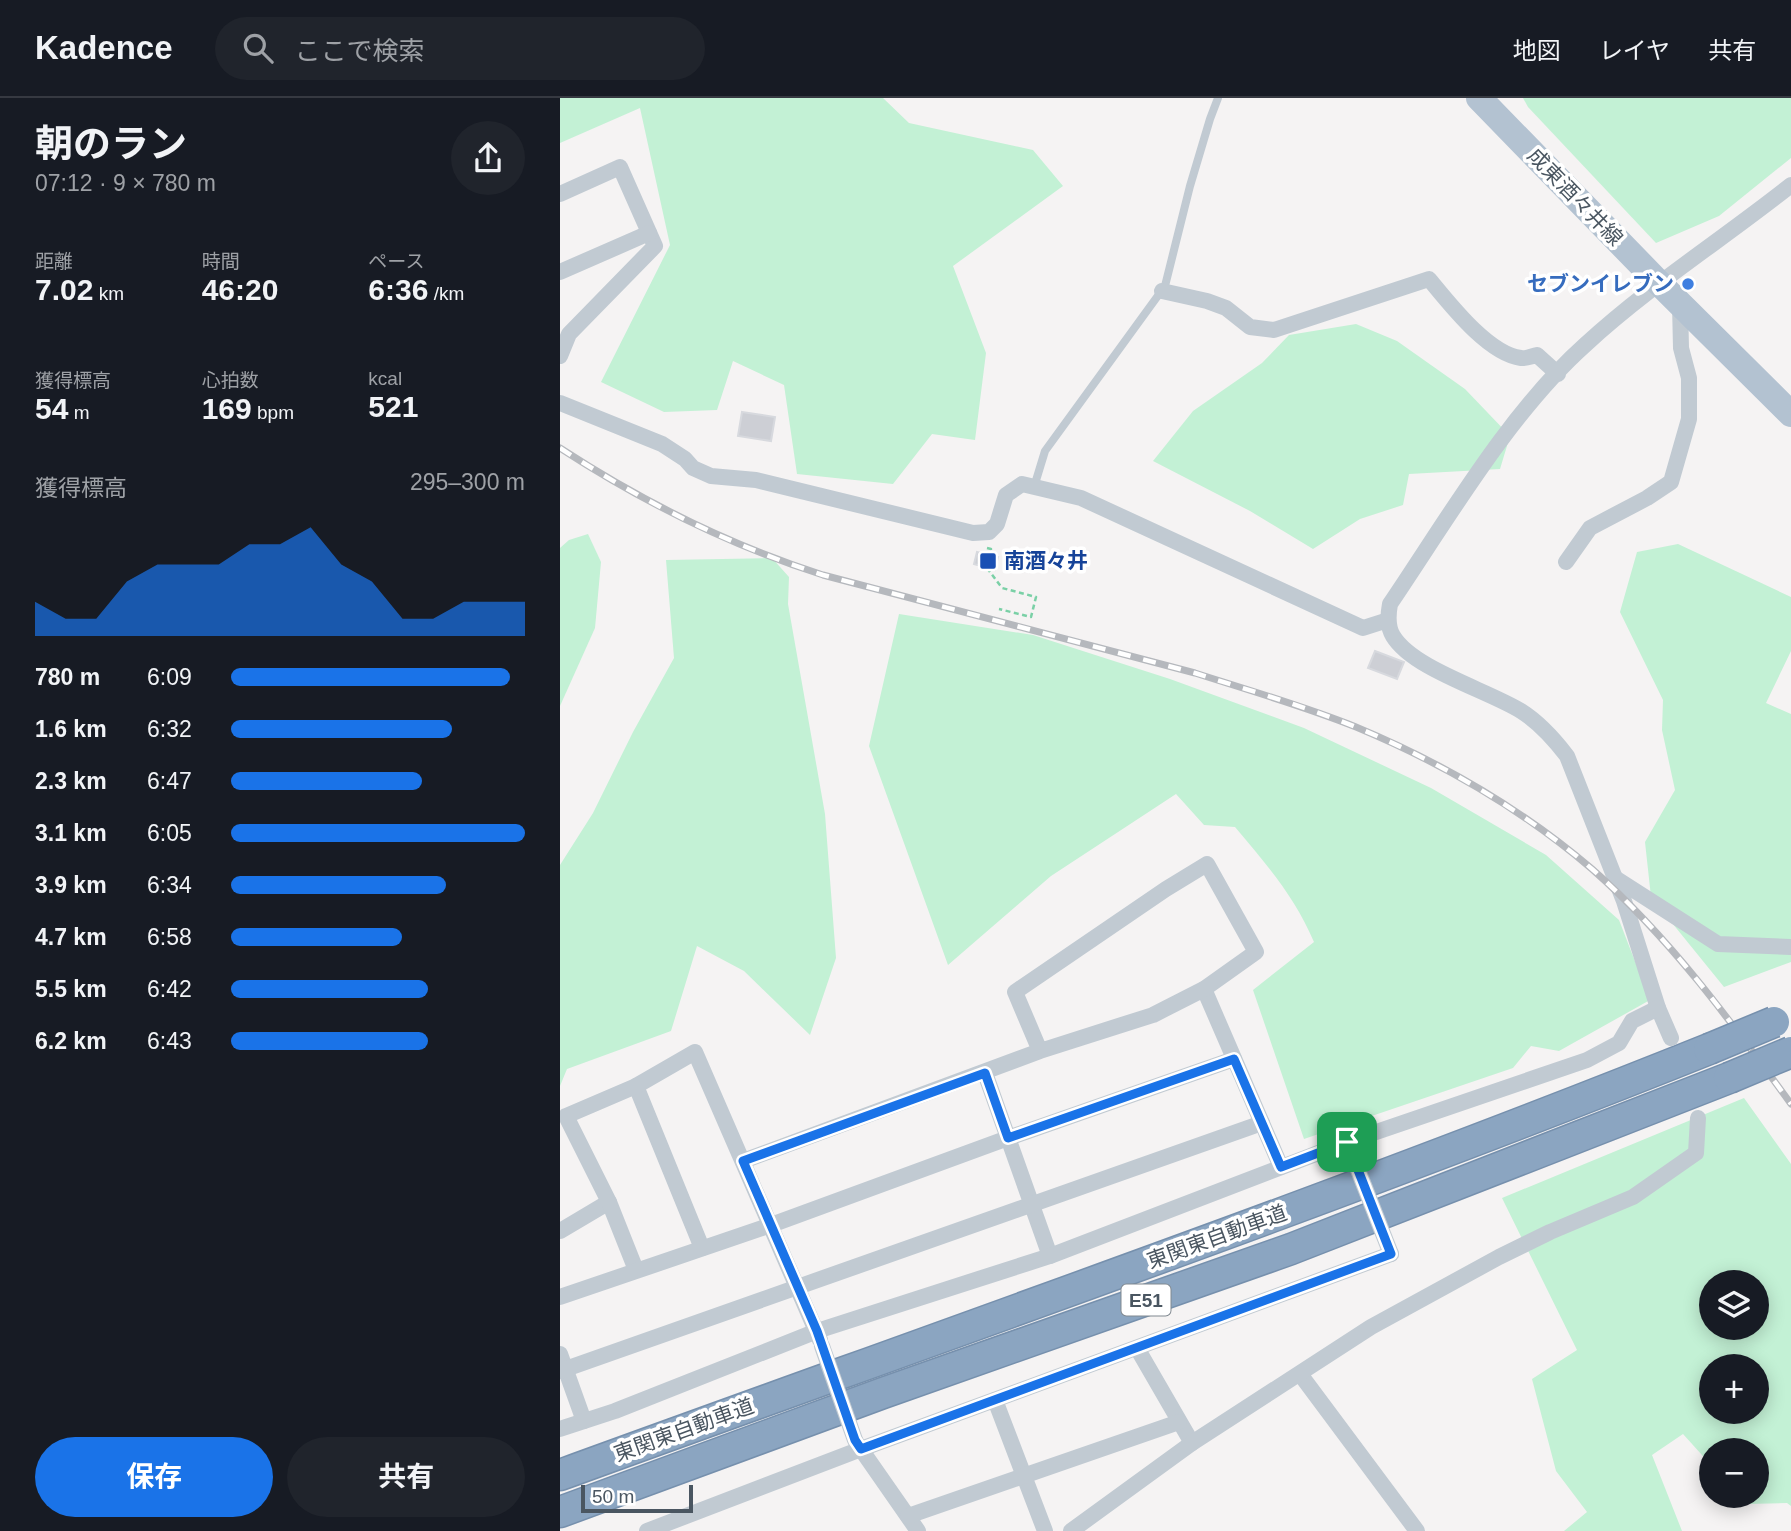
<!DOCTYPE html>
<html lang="ja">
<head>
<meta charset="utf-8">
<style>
	body { margin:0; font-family:Arial,"Noto Sans JP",sans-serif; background:#20242c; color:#f1f3f6; height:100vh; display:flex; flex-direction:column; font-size:26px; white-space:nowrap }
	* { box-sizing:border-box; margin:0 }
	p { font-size:23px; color:#9ea1a6 }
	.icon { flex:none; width:38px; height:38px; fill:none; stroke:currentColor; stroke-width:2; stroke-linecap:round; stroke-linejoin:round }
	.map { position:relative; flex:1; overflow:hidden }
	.side { display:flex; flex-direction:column; background:#171b24; width:560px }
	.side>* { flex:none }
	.controls { position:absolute; left:1139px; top:1172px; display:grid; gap:14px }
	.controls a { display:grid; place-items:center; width:70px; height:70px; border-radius:50%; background:#171b24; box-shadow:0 4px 18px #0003; font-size:35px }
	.scale { position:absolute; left:21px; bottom:18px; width:112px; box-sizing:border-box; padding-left:7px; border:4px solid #4a5661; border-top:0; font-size:19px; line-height:24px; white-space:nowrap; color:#4a5661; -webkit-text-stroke:5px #fff; paint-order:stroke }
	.pin { position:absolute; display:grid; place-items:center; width:60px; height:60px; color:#fff; margin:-30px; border-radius:14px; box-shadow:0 4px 10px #0006 }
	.round { display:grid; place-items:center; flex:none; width:74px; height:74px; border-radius:37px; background:#20242c }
	.head { display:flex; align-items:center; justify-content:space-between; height:119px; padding:0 35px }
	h1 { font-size:38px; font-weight:700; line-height:52px }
	.metrics { display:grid; grid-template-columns:repeat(3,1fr); gap:10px; height:119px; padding:7px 35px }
	.metrics div { display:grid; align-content:center }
	.metrics b { font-size:30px; font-weight:700 }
	.metrics small { font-size:19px; font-weight:400 }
	.metrics p { font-size:19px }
	.chart { height:196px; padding:14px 35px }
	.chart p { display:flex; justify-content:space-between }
	.chart svg { width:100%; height:126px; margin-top:7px; fill:#1a73e8; opacity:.7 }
	.action { display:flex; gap:14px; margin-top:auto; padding:14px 35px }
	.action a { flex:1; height:80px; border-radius:42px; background:#1a73e8; color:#fff; font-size:28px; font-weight:700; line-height:80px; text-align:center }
	.action a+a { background:#20242c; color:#f1f3f6 }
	ul { padding:0 35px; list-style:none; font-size:23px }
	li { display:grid; grid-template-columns:112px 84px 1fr; align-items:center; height:52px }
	li i { height:18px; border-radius:9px; background:#1a73e8 }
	header { display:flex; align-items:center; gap:42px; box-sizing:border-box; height:98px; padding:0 35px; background:#171b24; border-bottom:2px solid #363941 }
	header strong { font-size:33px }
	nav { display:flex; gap:38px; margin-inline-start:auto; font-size:24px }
	.search { width:490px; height:63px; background:#20242c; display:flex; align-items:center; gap:18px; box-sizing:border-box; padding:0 24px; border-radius:38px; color:#9ea1a6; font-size:26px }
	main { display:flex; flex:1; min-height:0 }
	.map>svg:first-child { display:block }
</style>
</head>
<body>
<header>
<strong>Kadence</strong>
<div class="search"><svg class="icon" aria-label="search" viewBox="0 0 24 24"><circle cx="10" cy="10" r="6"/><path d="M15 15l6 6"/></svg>ここで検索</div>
<nav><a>地図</a><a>レイヤ</a><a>共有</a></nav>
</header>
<main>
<section class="side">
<div class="head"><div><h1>朝のラン</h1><p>07:12 · 9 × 780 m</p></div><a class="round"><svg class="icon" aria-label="share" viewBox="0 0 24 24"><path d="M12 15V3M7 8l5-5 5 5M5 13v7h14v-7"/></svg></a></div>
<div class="metrics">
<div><p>距離</p><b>7.02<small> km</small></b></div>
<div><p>時間</p><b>46:20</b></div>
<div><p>ペース</p><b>6:36<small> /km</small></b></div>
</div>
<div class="metrics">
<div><p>獲得標高</p><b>54<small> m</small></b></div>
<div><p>心拍数</p><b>169<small> bpm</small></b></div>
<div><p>kcal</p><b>521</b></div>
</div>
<div class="chart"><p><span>獲得標高</span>295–300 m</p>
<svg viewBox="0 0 160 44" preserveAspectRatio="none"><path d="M0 44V32L10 38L20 38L30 25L40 19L50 19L60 19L70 12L80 12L90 6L100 19L110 25L120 38L130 38L140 32L150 32L160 32V44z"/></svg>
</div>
<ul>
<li><b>780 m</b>6:09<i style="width:95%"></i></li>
<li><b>1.6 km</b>6:32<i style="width:75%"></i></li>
<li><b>2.3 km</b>6:47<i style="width:65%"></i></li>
<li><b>3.1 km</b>6:05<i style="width:100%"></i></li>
<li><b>3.9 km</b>6:34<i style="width:73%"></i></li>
<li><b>4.7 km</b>6:58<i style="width:58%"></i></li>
<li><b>5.5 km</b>6:42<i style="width:67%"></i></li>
<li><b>6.2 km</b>6:43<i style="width:67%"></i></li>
</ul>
<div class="action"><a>保存</a><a>共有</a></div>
</section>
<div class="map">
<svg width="1231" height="1433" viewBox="0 0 1231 1433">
	<rect width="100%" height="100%" fill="#f5f3f3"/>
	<g fill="#c3f1d5" fill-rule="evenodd">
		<path d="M0 0H323L349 25 473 52 503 88 393 168 426 255 415 342 372 336 333 386 237 376 224 287 173 263 157 312 104 314 41 284 110 147 80 10 0 45Z"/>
		<path d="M963 0H1231V60L1159 118 1096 145 968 9Z"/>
		<path d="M796 226 837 243 905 291 950 338 940 371 849 376 843 407 800 421 753 451 690 413 593 363 633 313 702 265 729 237Z"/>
		<path d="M28 436 41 464 35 530 0 608V450L9 442Z"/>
		<path d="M1118 446 1231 499V553L1206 605 1231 616V864L1164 889 1091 799 1085 744 1115 692 1102 632 1103 602 1060 514 1077 454Z"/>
		<path d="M212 460 229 479 228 506 265 716 276 860 250 937 184 873 137 848 111 933 7 971 0 988V767L33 715 73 634 114 560 106 462Z"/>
		<path d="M339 516 473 537 610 581 744 630 871 690 986 757 1059 822 1090 902 999 953 971 948 953 970 744 1041 693 892 754 844C735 799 707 767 675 729L644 727 616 696 491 778 388 867 309 648Z"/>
		<path d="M1184 1000 1231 1066V1408L1227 1405 1186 1406 1179 1398H1197V1353H1152L1151 1367 1123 1336 1092 1357 1122 1433H1004L1027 1414 996 1373 972 1281 1017 1252 942 1100ZM1152 1185H1197V1230H1152ZM1152 1269H1197V1314H1152Z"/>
	</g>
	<g fill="#cdcfd5" stroke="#d7d9de" stroke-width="2">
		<path d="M182 314 215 319 211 343 178 338Z"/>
		<path d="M417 454 438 459 435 472 414 466Z"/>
		<path d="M815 553 844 564 837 581 808 570Z"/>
	</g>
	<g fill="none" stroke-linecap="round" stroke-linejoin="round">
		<g stroke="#7690ad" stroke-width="33">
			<g id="motorway">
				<path d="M0 1377C384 1237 770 1103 1149 951"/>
				<path d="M0 1414 323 1295 731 1151 1169 980"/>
			</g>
		</g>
		<g stroke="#7ad0a6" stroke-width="2.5" stroke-dasharray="5 3.5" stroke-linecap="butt">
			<path d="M427 450 431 451 430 457"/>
			<path d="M427 470 442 490 476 499 471 519 439 511"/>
		</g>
		<path stroke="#c1cad2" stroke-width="8" d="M474 389 485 353 605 188 630 88 650 21 658 0"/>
		<g stroke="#c1cad2" stroke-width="16">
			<path d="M0 96 60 69 95 148 9 236 0 258"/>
			<path d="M0 174 89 135"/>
			<path d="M602 193 647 203 666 210 690 229 714 232 869 181C889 205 928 256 961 260 965 261 972 258 977 257L998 276"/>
			<path d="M0 305 102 346 125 361 133 370 151 378 196 382 413 435 429 434 437 426 446 397 462 386 521 400 803 530 828 522"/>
			<path d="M1006 464 1030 430 1087 400 1111 384 1129 321V280L1121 250 1120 206"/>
			<path d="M1055 780 1158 846 1231 849"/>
			<path d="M644 891 721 1069"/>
			<path d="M1111 940 1098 910 1064 803 1007 658C994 641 980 625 961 613 927 592 853 571 833 538 827 528 828 517 830 506 887 422 949 315 1025 247 1089 188 1163 141 1231 87"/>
			<path d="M425 975 490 1158"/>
			<path d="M76 988 142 1150"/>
			<path d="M183 1063 480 953 593 917 644 891 696 854 647 766 606 791 455 894 480 953"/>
			<path d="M0 1133 49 1104"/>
			<path d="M76 1172 49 1104 6 1018 76 988 135 954 260 1242"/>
			<path d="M0 1199 211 1127 448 1040 674 961"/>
			<path d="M577 1250 632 1345"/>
			<path d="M0 1256 24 1323"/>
			<path d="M0 1273 702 1025"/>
			<path d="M740 1276 857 1433"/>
			<path d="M435 1302 485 1433"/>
			<path d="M0 1331 55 1313 257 1233 490 1158 787 1044 1027 962 1059 945 1072 923 1098 910"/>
			<path d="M296 1344 358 1433"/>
			<path d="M348 1418 619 1324"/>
			<path d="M87 1433 301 1351 831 1156"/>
			<path d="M511 1433 632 1345 811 1229 939 1159 990 1134 1073 1099 1136 1055 1138 1020"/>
		</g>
		<path stroke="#b3c2d1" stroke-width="26" d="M919 0 1099 185 1231 316"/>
		<use href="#motorway" stroke="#8ba5c1" stroke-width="30"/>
		<g stroke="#b5b8bd" stroke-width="7">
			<path id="rail" d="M0 350C83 404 169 447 263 477L635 575C688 592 744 608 796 629 880 664 963 712 1032 771 1110 840 1170 922 1231 1006"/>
		</g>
		<use href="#rail" stroke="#fff" stroke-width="4.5" stroke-dasharray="13" stroke-linecap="butt"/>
		<g stroke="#7690ad" stroke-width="33" stroke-linecap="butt">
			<g id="motorway-bridge">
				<path d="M1149 951 1214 924"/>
				<path d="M1169 980 1231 954"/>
			</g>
		</g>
		<g stroke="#c1cad2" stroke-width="16">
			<path d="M787 1044 831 1156"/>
			<path d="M262 1248 295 1342"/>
		</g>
		<use href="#motorway-bridge" stroke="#8ba5c1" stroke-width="30"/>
	</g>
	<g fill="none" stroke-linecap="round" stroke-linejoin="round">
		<g stroke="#fff" stroke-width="14">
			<path id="route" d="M674 961 721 1069 787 1044 831 1156 301 1351 295 1342 257 1233 183 1063 425 975 448 1040Z"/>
		</g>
		<use href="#route" stroke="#1a73e8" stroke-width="9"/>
	</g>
	<circle fill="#3f7fe0" stroke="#fff" stroke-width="2.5" cx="1128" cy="186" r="7"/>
	<rect fill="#1a4fb4" stroke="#fff" stroke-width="2.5" x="419" y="454" width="18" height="18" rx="3.5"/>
	<g text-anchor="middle" stroke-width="7" stroke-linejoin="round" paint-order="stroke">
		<rect fill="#fff" stroke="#808990" stroke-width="2" x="561.5" y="1186.5" width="49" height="31" rx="5"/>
		<g font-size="19" font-weight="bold" fill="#4a5661">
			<text x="586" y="1209">E51</text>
		</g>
		<g font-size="21" fill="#4a5661" stroke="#fff">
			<text transform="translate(1015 99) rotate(46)" y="7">成東酒々井線</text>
			<text transform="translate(657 1139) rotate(-20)" y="7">東関東自動車道</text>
			<text transform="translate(124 1332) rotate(-20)" y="7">東関東自動車道</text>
		</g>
		<g font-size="21" font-weight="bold" fill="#366cbe" stroke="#fff" text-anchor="end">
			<text x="1114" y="193">セブンイレブン</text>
		</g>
		<g font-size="21" font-weight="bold" fill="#164399" stroke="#fff" text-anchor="start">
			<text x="444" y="470">南酒々井</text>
		</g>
	</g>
</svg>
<div class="controls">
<a><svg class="icon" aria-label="layers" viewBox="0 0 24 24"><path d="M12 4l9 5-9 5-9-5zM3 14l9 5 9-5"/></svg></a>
<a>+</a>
<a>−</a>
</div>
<div class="scale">50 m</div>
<div class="pin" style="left:787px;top:1044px;background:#1e9e55"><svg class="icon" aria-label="arrive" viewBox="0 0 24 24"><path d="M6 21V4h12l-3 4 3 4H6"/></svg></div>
</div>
</main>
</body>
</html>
